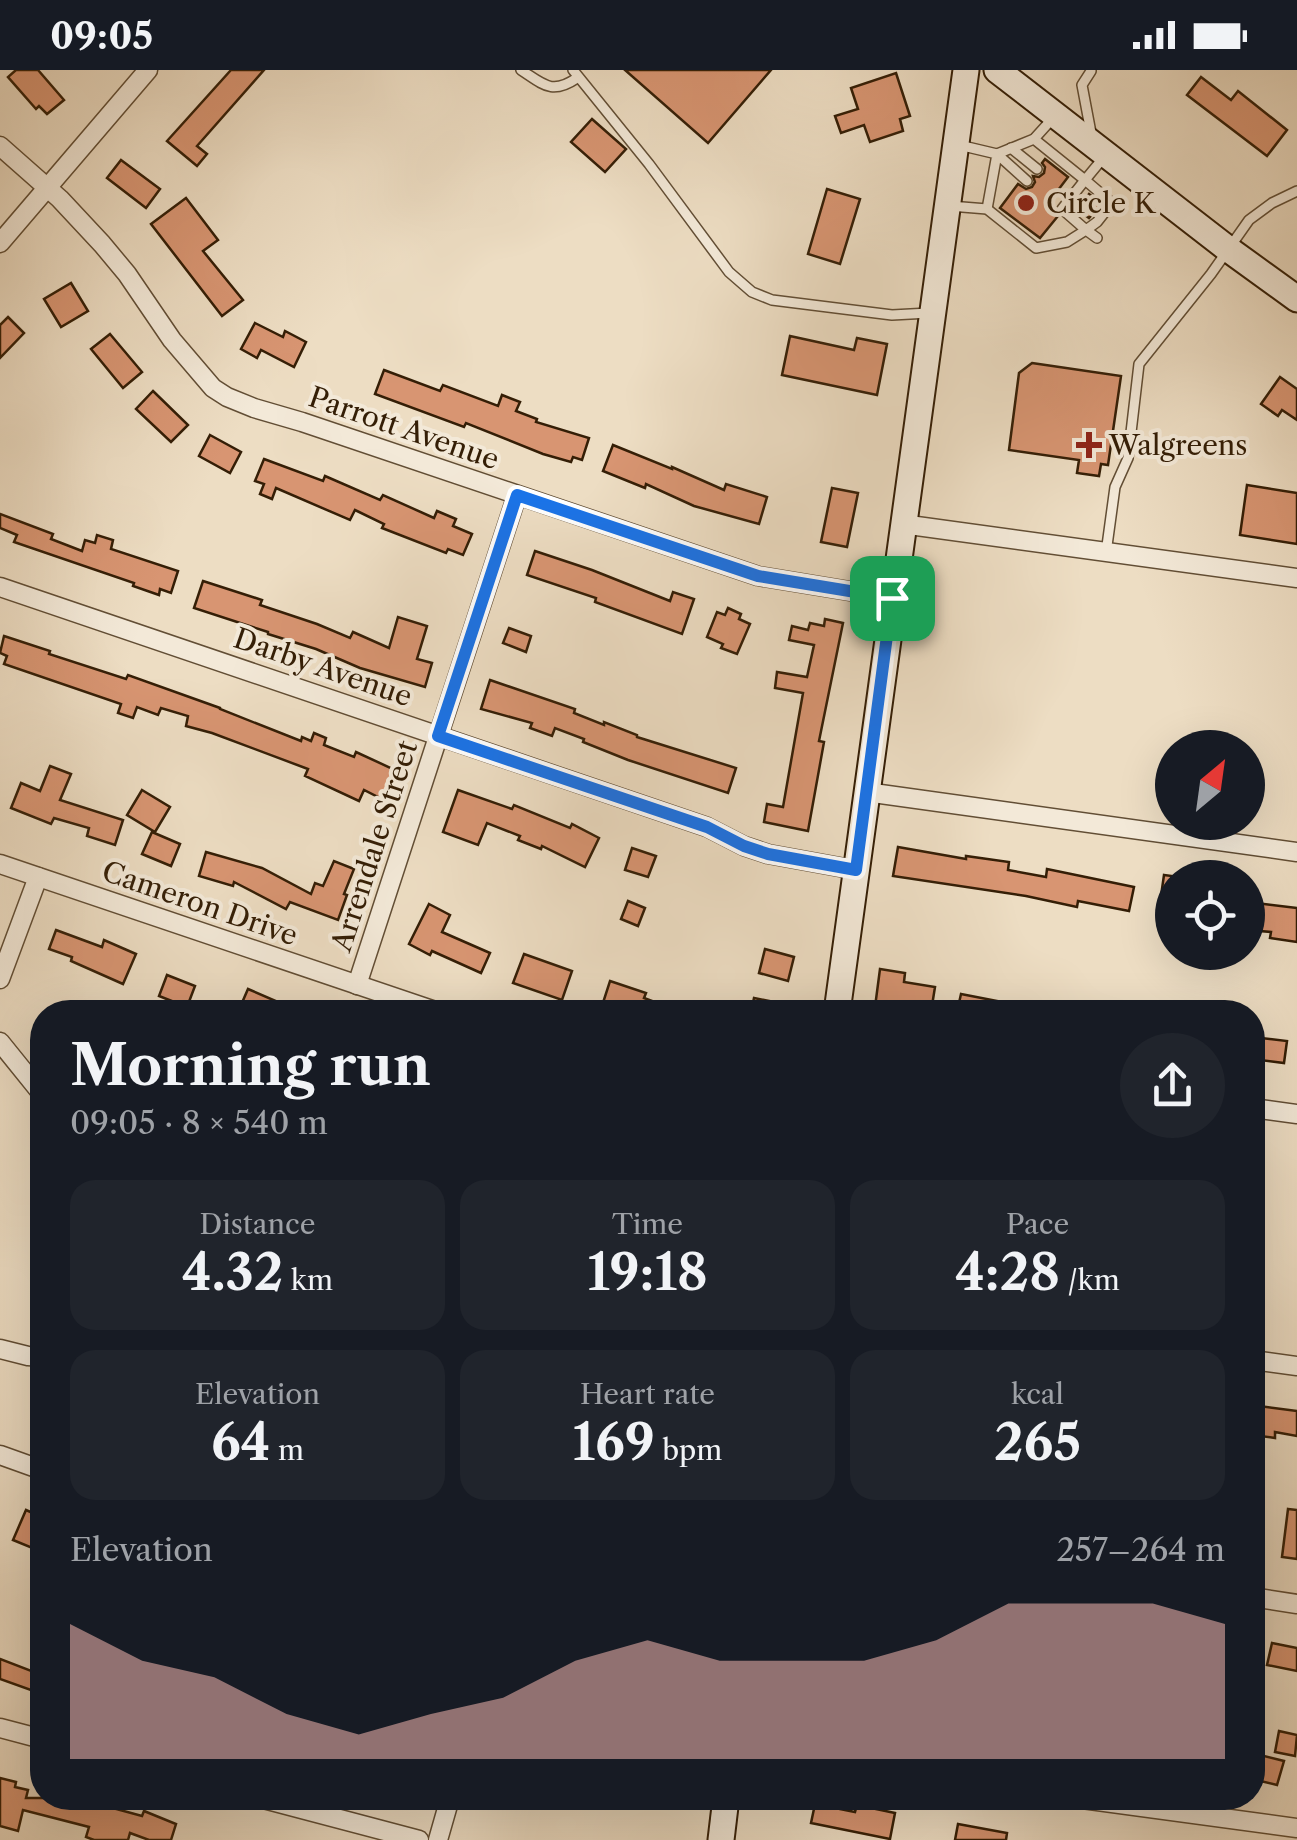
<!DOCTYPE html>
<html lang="en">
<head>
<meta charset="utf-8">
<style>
	body { margin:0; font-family:"Libre Caslon Text",serif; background:#20242c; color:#f1f3f6; height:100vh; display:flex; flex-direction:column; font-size:38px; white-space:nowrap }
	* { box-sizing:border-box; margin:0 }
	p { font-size:32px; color:#9ea1a6 }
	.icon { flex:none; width:55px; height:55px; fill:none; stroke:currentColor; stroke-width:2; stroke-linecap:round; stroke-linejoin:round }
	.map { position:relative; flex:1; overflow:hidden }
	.side { position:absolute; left:30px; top:930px; width:1235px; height:810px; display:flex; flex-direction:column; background:#171b24; border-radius:40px; box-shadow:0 10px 40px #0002 }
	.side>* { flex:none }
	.needle { width:65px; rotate:29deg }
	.tools { position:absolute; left:1155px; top:660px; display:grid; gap:20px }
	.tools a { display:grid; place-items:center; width:110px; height:110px; border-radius:50%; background:#171b24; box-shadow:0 10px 40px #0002; font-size:50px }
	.pin { position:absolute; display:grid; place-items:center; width:85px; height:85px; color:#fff; margin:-42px; border-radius:20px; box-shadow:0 5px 15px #0006 }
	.round { display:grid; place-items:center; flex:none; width:105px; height:105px; border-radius:52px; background:#20242c }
	.summary { display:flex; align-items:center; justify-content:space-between; height:170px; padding:0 40px }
	h1 { font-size:55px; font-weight:700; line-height:75px }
	.stats { display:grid; grid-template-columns:repeat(3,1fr); gap:15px; height:170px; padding:10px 40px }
	.stats div { display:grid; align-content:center; border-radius:25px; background:#20242c; text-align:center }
	.stats b { font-size:50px; font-weight:700 }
	.stats small { font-size:28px; font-weight:400 }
	.stats p { font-size:28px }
	.chart { height:280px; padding:20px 40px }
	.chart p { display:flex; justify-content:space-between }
	.chart svg { width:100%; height:180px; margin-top:10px; fill:#c59692; opacity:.7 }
	.status { display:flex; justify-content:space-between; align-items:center; height:70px; padding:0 50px; background:#171b24; direction:ltr }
	.status svg { height:28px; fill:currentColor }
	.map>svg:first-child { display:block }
</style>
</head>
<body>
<div class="status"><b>09:05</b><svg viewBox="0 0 49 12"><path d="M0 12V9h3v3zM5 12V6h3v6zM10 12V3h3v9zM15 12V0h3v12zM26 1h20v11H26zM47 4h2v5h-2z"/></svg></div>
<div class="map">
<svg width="1297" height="1770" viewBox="0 0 1297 1770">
	<rect width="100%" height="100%" fill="#edddc3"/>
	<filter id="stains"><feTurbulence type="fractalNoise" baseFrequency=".002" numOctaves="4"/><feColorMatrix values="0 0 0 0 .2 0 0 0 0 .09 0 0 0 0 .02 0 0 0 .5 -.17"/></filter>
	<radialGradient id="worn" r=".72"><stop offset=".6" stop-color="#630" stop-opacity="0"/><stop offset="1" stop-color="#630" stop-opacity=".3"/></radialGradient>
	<g fill="#d89572" stroke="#341e06" stroke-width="2.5">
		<path d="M16 0H38L64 30 47 44 39 36 36 39 8 7Z"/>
		<path d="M231 0H264L197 76 207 84 197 96 167 71Z"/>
		<path d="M625 0H771L708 73Z"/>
		<path d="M896 3 910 46 900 49 903 61 870 72 864 55 841 63 835 46 858 39 851 18Z"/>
		<path d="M1201 7 1231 30 1238 21 1287 60 1267 86 1187 25Z"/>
		<path d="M592 49 626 79 605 102 571 72Z"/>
		<path d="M1045 89 1068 107 1046 136 1058 146 1040 168 1000 138 1018 114 1026 119 1032 117 1035 112 1033 106 1039 107 1044 103 1045 97 1042 93Z"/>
		<path d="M121 90 160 119 146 138 107 108Z"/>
		<path d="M827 119 860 129 840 194 808 184Z"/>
		<path d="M1089 124 1101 134 1089 148 1077 139Z"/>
		<path d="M186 128 218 170 203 181 243 230 222 246 151 154Z"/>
		<path d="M71 213 88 241 61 257 44 229Z"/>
		<path d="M8 247 24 263 0 288V255Z"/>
		<path d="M255 253 283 267 285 261 306 272 294 297 261 280 257 288 241 279Z"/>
		<path d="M110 264 142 302 123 318 91 279Z"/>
		<path d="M790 266 854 280 857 268 887 274 877 325 782 305Z"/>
		<path d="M1032 293 1121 306 1108 395 1101 394 1099 406 1077 403 1079 390 1009 380 1019 303Z"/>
		<path d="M384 300 440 321 443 315 498 336 502 325 520 332 516 341 537 349 536 352 589 368 582 390 573 387 571 392 543 384 466 353 464 357 375 324Z"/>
		<path d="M1280 307 1297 319V350L1282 340 1278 346 1261 334Z"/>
		<path d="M153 321 188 355 171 372 136 339Z"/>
		<path d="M210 365 241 382 230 403 199 386Z"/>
		<path d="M613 375 672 399V397L724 420 726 414 767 427 759 454 694 436 646 414 645 418 603 401Z"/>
		<path d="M264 389 323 411 325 406 380 430 383 425 434 448 437 441 456 449 453 456 472 464 463 485 448 479 446 483 382 458 384 454 355 440 350 450 276 418 272 429 260 424 264 414 255 411Z"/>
		<path d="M1247 415 1297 423V474L1240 465Z"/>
		<path d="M832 418 858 423 847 477 821 472Z"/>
		<path d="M0 444 53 464 51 469 82 481 85 470 95 473 97 465 113 470 111 479 178 501 171 523 160 519 159 525 133 516 134 513 14 472 17 465 0 458Z"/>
		<path d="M535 481 592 500 670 531 673 522 694 529 682 564 595 532 596 528 527 505Z"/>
		<path d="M203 511 262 530 260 535 317 554 350 568 353 562 389 578 398 547 427 556 417 589 432 593 425 617 360 598 316 579 268 564V562L194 538Z"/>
		<path d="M728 538 741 544 739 549 750 554 737 584 721 578 723 574 707 567 717 542 725 545Z"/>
		<path d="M825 549 843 553 819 671 824 672 808 761 764 752 767 734 783 737 803 623 775 618 777 602 807 607 814 575 789 570 792 556 808 560 810 553 824 556Z"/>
		<path d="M509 558 531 566 526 582 503 573Z"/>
		<path d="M4 566 50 581 49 584 126 609 128 605 220 638V639L301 671 302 667 311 671 314 663 326 668 324 675 354 687 356 682 395 700 382 729 364 720 359 731 305 706 308 699 212 663 186 656 188 646 161 638 158 645 137 637 133 648 118 643 121 634 4 594 7 586 0 583Z"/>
		<path d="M490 610 575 639 574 643 604 655V652L637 665V667L736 698 728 723 628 690 583 672 584 669 555 658 552 666 530 658 532 653 481 639Z"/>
		<path d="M50 696 71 704 60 730 123 750 115 775 87 766 89 758 54 748 51 754 11 738 21 713 40 721Z"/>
		<path d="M142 720 170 737 155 762 127 745Z"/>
		<path d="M458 720 512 739 514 735 570 758 572 754 599 768 585 797 542 776 541 779 518 770 520 766 487 753 478 775 443 762Z"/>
		<path d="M152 762 180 774 171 796 142 784Z"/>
		<path d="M898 777 966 789V786L1009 792 1008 800 1046 807 1047 799 1134 817 1129 841 1078 831 1077 837 1026 826 893 806Z"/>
		<path d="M632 778 656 786 648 807 625 800Z"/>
		<path d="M206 782 262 798 311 824 315 813 323 816 334 791 354 799 344 824 347 825 338 850 290 832 286 839 234 812 233 816 199 806Z"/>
		<path d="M1164 805 1172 806V849L1158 847Z"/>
		<path d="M628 831 645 838 638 856 621 849Z"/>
		<path d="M1248 832 1297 838V872L1270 868 1271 862 1248 860Z"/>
		<path d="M429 834 450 845 442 862 490 883 481 903 432 881 430 885 409 874Z"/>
		<path d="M56 860 102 877 104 870 136 884 123 914 71 891 72 887 49 879Z"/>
		<path d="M765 879 794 887 788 911 759 903Z"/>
		<path d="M524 884 572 901 562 930 513 913Z"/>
		<path d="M880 899 905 903 904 912 935 917 931 942H912L875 937Z"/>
		<path d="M167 905 195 916 187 937 159 926Z"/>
		<path d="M610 911 646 923 644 928 679 941V942H600Z"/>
		<path d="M248 919 301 942H238Z"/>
		<path d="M961 924 997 931 995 942H957Z"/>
		<path d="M754 928 794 936 793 942H751Z"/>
		<path d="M1252 967 1287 971 1284 993 1252 989Z"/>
		<path d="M1252 1335 1297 1341V1366L1275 1362V1368L1252 1365Z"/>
		<path d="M1288 1439 1297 1440V1489L1282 1487Z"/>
		<path d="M26 1440 42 1447V1482L13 1470Z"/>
		<path d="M1272 1573 1297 1578V1601L1267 1595Z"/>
		<path d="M0 1589 42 1605V1624L0 1609Z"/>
		<path d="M1279 1661 1297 1665 1295 1686 1275 1682Z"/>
		<path d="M1252 1683 1284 1691 1277 1715 1252 1709Z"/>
		<path d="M0 1708 16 1712 15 1717 28 1720 26 1728H76L142 1746 144 1741 176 1754 171 1770H149L130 1763 128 1770H94L86 1767 89 1757 23 1740 18 1761 0 1756Z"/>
		<path d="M815 1734 855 1742 857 1735 895 1743 890 1769 811 1753Z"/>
		<path d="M958 1754 1007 1763 1006 1770H955Z"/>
	</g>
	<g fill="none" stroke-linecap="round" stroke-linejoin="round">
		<g stroke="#624e35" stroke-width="12">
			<g id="lane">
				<path d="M521 0C544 15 552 25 577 8"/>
				<path d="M573 0 649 94 729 202 752 222 772 230 892 245 929 243"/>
				<path d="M1091 1 1082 15 1092 68"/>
				<path d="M1034 69 1085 110 1104 87"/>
				<path d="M959 75 997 84 987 139"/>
				<path d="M1011 78 1037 99"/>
				<path d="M1085 110 1112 133 1097 152 1086 160 1062 139Z"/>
				<path d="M1027 111 997 84 1034 69 1053 48"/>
				<path d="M950 136 987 139 1036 178 1067 172 1086 160 1097 168"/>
				<path d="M1106 483 1115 417 1128 388 1139 294 1211 204 1249 150 1272 133 1297 121"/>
			</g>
		</g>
		<g stroke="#624e35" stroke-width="21">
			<g id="street">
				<path d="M0 76 60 129 102 174 127 204 172 270 213 318 227 327 254 338 302 352 758 506 892 528"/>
				<path d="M0 173 148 0"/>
				<path d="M902 454 1297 508"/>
				<path d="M0 517 707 757 744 776 768 784 856 800"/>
				<path d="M866 722 1297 782"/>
				<path d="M0 794 438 942"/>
				<path d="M0 909 38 807"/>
				<path d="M357 915 517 425"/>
				<path d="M0 972 42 1024"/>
				<path d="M1252 1038 1297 1044"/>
				<path d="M0 1279 28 1286 42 1287"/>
				<path d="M1252 1290 1297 1296"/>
				<path d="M0 1385 42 1400"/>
				<path d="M1252 1527 1297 1534"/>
				<path d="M0 1658 42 1669"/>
				<path d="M260 1728 419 1770"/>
				<path d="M1075 1728 1297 1758"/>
				<path d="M438 1770 450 1728"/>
			</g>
		</g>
		<g stroke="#341e06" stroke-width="29">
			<g id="secondary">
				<path d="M997 0 1228 179 1297 229"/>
				<path d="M837 942 966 0"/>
				<path d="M721 1770 726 1728"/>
			</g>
		</g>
		<use href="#lane" stroke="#f3e9d8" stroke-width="9"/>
		<use href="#street" stroke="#f3e9d8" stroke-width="18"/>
		<use href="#secondary" stroke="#f3e9d8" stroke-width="25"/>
	</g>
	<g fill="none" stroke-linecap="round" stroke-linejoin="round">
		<g stroke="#fff" stroke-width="20">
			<path id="route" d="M517 425 758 506 892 528 856 800 768 784 744 776 707 757 438 666Z"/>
		</g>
		<use href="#route" stroke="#1a73e8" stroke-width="12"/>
	</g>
	<g fill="#8f2418" stroke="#f3e9d8" stroke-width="4">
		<circle cx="1026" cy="133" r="10"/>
		<path d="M1084 360h10v10h10v10h-10v10h-10v-10h-10v-10h10z"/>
	</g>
	<g text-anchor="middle" stroke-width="8" stroke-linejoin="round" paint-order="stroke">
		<g font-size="28" fill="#341e06" stroke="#f3e9d8" text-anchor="start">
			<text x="1046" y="143">Circle K</text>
			<text x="1109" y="385">Walgreens</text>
		</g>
		<g font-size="28" fill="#341e06" stroke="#f3e9d8">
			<text transform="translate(404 358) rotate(19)" y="10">Parrott Avenue</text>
			<text transform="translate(323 597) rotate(19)" y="10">Darby Avenue</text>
			<text transform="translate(374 776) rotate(-72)" y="10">Arrendale Street</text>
			<text transform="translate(200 833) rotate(19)" y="10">Cameron Drive</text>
		</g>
	</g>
	<rect width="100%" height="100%" filter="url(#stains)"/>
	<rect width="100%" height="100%" fill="url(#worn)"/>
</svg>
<div class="tools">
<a><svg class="needle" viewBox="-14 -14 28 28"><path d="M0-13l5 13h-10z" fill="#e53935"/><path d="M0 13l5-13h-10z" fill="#9ea1a6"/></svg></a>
<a><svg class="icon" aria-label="locate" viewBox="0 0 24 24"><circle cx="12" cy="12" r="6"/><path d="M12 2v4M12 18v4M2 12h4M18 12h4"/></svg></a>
</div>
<div class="pin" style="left:892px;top:528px;background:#1e9e55"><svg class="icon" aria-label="arrive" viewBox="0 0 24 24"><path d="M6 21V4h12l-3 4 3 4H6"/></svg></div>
<section class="side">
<div class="summary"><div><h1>Morning run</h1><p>09:05 · 8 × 540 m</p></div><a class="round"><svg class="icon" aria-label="share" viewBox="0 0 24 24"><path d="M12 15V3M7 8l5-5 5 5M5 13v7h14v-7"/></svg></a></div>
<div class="stats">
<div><p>Distance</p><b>4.32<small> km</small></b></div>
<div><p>Time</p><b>19:18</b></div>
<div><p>Pace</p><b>4:28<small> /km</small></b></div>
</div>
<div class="stats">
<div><p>Elevation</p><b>64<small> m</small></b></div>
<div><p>Heart rate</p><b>169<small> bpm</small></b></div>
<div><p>kcal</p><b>265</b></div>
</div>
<div class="chart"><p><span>Elevation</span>257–264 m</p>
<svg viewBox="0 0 160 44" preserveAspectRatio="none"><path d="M0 44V11L10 20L20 24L30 33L40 38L50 33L60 29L70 20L80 15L90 20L100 20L110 20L120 15L130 6L140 6L150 6L160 11V44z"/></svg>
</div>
</section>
</div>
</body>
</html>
